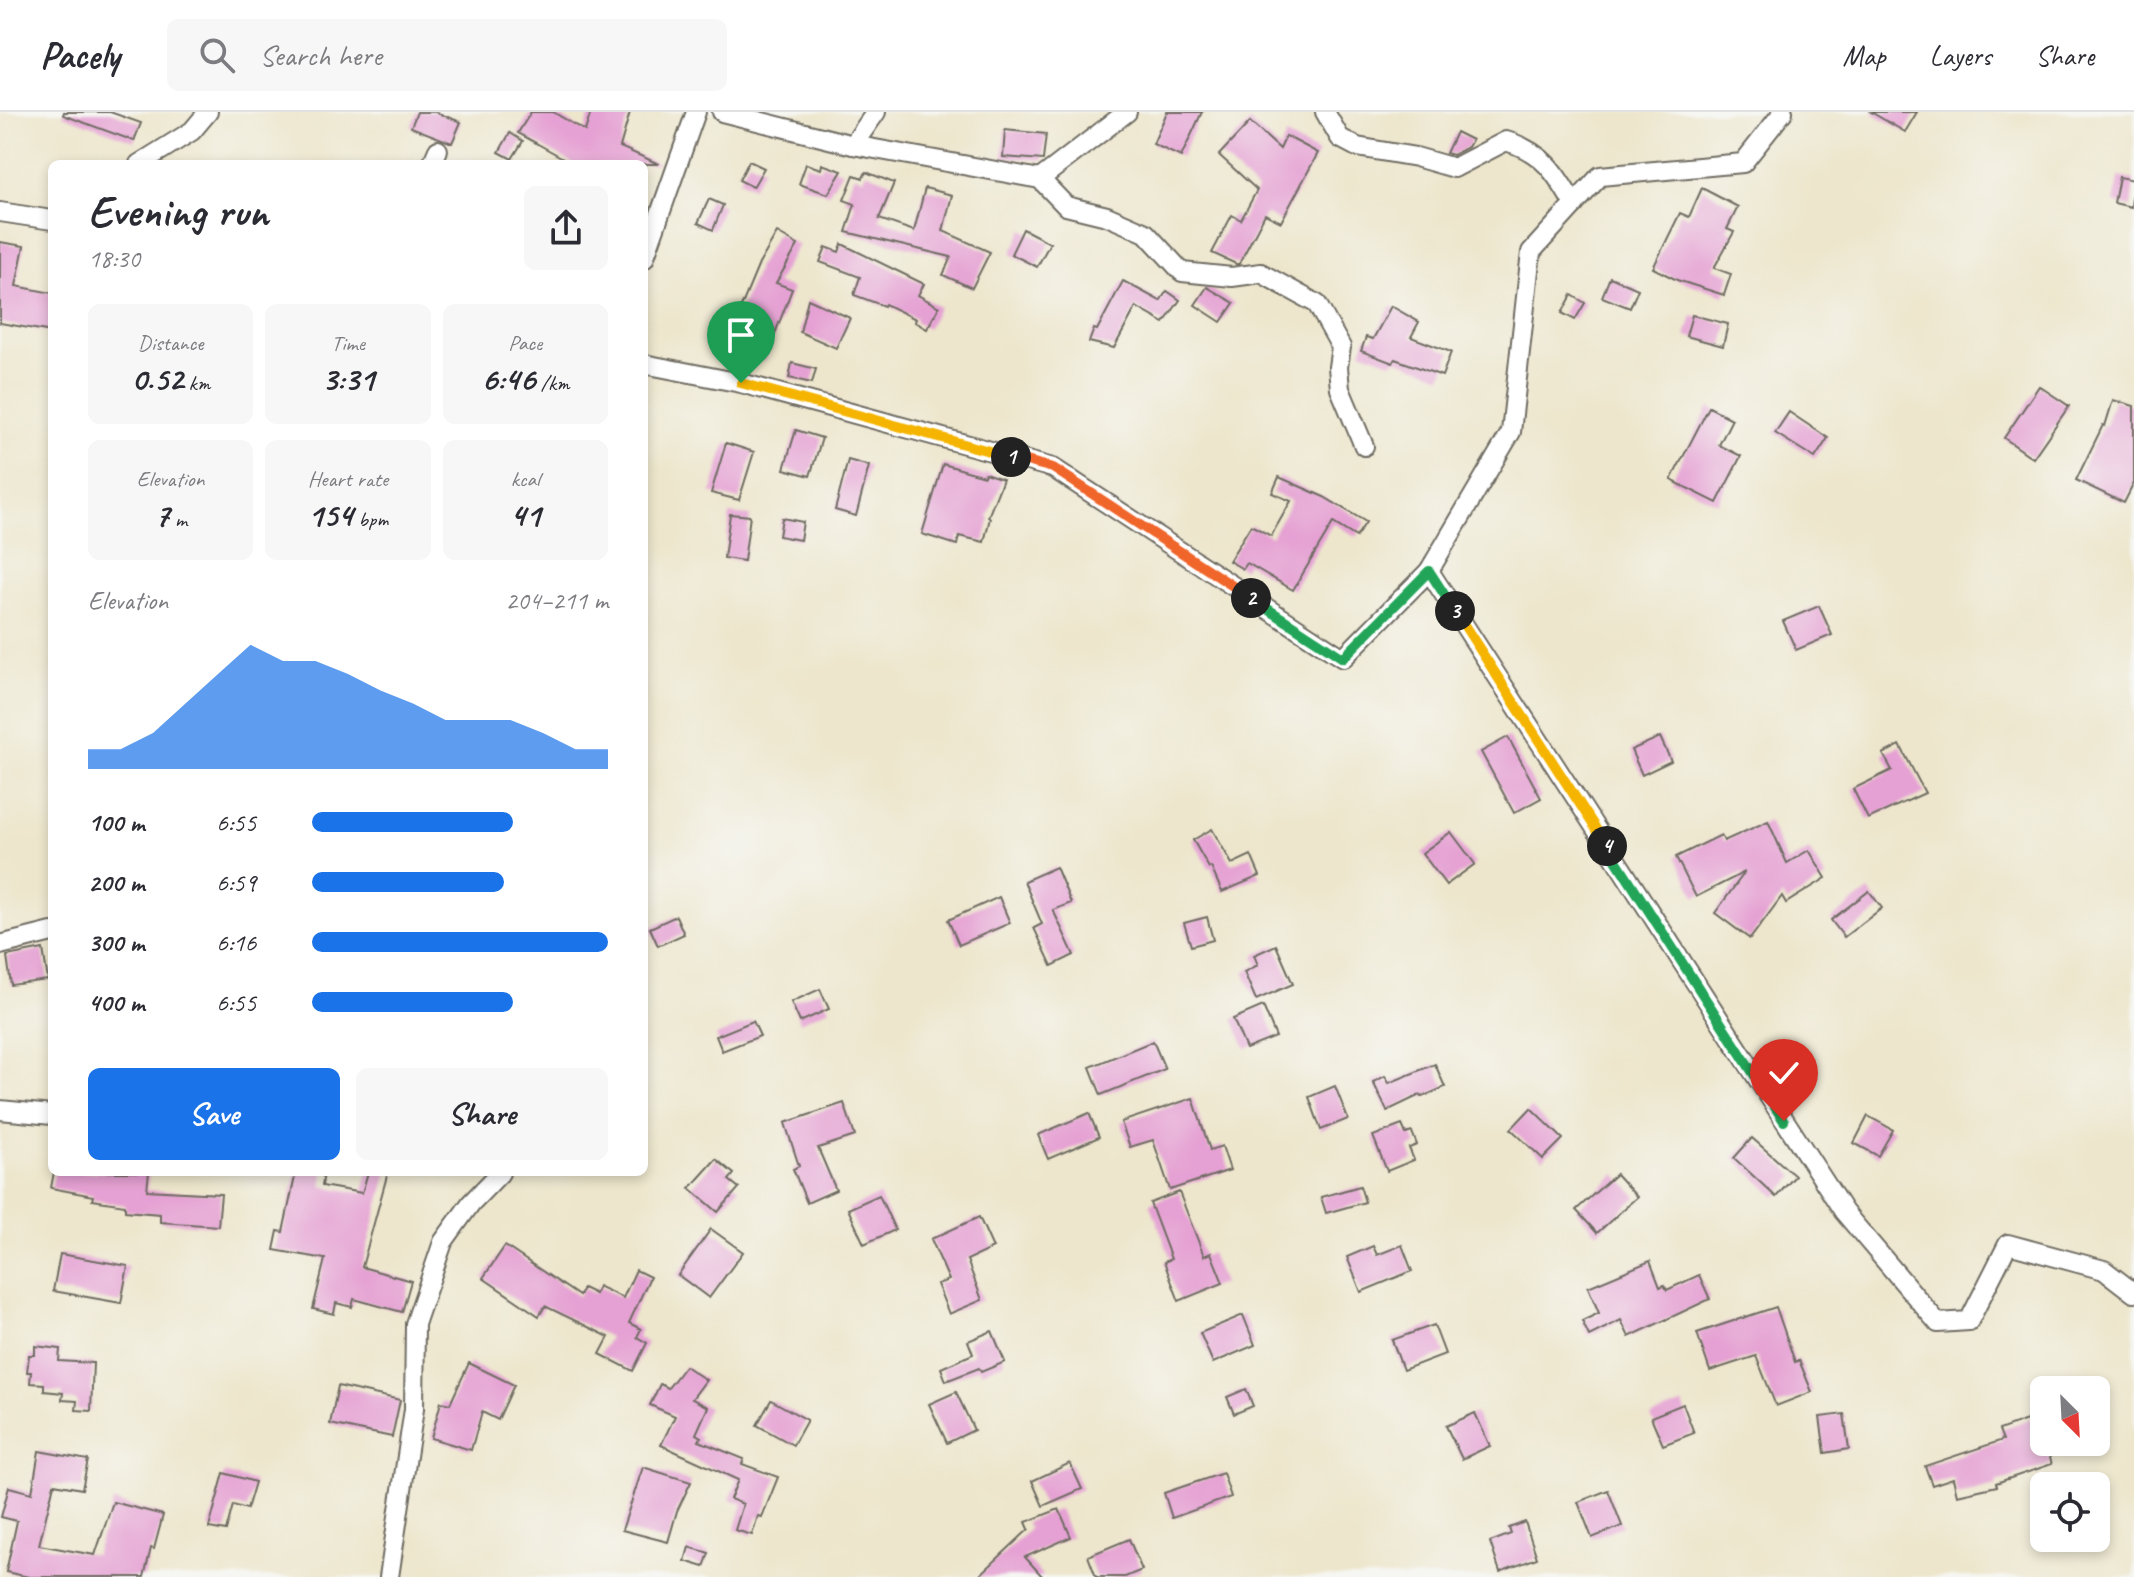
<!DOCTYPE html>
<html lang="en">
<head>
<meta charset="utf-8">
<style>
	body { margin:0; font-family:Caveat,sans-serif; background:#f7f7f7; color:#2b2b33; height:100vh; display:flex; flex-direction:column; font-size:30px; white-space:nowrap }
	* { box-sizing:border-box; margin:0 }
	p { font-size:26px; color:#7c7c81 }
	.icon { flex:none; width:44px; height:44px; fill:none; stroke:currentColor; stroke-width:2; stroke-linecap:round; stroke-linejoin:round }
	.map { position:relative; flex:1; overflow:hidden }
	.drawer { position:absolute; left:48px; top:48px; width:600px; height:1016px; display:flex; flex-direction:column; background:#fff; border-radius:12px; box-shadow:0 4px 12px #0003 }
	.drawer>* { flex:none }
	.needle { width:52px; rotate:156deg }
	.controls { position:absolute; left:2030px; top:1264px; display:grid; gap:16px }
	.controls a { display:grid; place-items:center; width:80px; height:80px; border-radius:12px; background:#fff; box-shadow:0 4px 12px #0003; font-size:40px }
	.pin { position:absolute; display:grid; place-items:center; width:68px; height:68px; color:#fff; margin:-82px -34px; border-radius:50% 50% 50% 0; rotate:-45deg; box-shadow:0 0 8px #0007 }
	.pin .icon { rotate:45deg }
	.km { position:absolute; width:40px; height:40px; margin:-20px; border-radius:50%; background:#222; color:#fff; font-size:22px; line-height:40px; text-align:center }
	.round { display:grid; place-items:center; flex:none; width:84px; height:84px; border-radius:12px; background:#f7f7f7 }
	.overview { display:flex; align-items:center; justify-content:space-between; height:136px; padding:0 40px }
	h1 { font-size:44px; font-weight:600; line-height:60px }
	.stats { display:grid; grid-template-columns:repeat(3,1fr); gap:12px; height:136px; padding:8px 40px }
	.stats div { display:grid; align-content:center; border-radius:12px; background:#f7f7f7; text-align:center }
	.stats b { font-size:34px; font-weight:600 }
	.stats small { font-size:22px; font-weight:400 }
	.stats p { font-size:22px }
	.chart { height:224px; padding:16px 40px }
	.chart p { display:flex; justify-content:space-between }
	.chart svg { width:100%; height:144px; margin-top:8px; fill:#1a73e8; opacity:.7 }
	.action { display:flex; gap:16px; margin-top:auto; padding:16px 40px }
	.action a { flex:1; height:92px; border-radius:12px; background:#1a73e8; color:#fff; font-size:32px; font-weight:600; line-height:92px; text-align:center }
	.action a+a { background:#f7f7f7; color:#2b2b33 }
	ul { padding:0 40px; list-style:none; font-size:26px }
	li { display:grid; grid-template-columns:128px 96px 1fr; align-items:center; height:60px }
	li i { height:20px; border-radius:10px; background:#1a73e8 }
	header { display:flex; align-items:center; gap:48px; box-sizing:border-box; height:112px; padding:0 40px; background:#fff; border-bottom:2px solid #e1e1e2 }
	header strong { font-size:38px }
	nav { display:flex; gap:44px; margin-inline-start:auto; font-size:28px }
	.search { width:560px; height:72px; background:#f7f7f7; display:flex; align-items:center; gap:20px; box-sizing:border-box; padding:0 28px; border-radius:12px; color:#7c7c81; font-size:30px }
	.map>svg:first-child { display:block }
</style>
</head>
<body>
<header>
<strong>Pacely</strong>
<div class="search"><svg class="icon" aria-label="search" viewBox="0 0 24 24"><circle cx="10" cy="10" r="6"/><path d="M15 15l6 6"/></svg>Search here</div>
<nav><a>Map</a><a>Layers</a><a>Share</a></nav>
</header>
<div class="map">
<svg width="2134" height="1465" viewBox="0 0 2134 1465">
	<rect width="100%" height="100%" fill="#f6f6f2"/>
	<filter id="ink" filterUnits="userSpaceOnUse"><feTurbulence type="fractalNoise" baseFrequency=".0125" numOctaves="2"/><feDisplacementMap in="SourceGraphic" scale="16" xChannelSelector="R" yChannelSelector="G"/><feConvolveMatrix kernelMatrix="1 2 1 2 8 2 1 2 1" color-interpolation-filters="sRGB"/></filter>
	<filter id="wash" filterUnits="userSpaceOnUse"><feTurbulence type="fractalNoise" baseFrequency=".006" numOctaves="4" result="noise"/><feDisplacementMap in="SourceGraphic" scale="32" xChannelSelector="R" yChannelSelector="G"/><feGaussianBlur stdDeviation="1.8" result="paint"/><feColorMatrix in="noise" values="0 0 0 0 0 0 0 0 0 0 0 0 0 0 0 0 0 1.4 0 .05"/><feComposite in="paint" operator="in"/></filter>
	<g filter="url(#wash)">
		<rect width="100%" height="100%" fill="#ede6cc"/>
		<g id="blocks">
			<g fill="#e5a1d3">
				<path d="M64 0H110L141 11 134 29 63 3Z"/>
				<path d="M417 0H435L461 10 452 31 411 15Z"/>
				<path d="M531 0H553L585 19 591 0H630L620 35 659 52H574L518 21Z"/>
				<path d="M1167 0H1202L1181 45 1153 32Z"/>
				<path d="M1871 0H1917L1905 20Z"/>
				<path d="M1250 10 1280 37 1286 24 1318 41 1281 110 1265 102 1239 152H1236L1212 141 1232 103 1241 108 1257 78 1219 43Z"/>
				<path d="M1005 18 1046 22 1043 48 1003 45Z"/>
				<path d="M1456 20 1472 28 1468 35 1453 43 1446 41Z"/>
				<path d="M510 21 523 29 512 47 499 40Z"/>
				<path d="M749 49 764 56 753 75 739 68Z"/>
				<path d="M806 52 821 57 822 52 842 59 828 82 799 72Z"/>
				<path d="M866 60 894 71 879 107 914 119 925 76 952 83 943 119 990 140 972 176 943 163 951 145 846 120 855 92 844 88 854 63 863 66Z"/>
				<path d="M2119 65 2134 68 2131 95 2114 91Z"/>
				<path d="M1702 76 1738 95 1727 117 1734 120 1714 156 1731 162 1724 183 1677 168 1653 156 1680 101 1689 105Z"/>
				<path d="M709 87 723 93 713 118 698 111Z"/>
				<path d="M1023 117 1050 131 1037 155 1011 142Z"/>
				<path d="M777 121 798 133 776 171 792 177 765 248H759L736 240 749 204 739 200 759 152Z"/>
				<path d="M0 130 24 134 16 174 52 181V220L0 211Z"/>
				<path d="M842 132 924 172 918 183 939 195 927 217 915 210 916 207 885 192 884 194 854 183 860 165 820 150 826 135 839 140Z"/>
				<path d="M1610 165 1638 177 1630 196 1602 185Z"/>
				<path d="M1123 169 1160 189 1167 179 1180 188 1164 211 1136 195 1114 236 1089 230 1094 217 1097 218Z"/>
				<path d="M1207 175 1234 191 1221 210 1195 193Z"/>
				<path d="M1572 183 1585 191 1575 208 1562 201Z"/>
				<path d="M808 187 850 206 836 236 800 220Z"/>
				<path d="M1391 194 1419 210 1411 225 1451 240 1442 264 1395 247 1393 251 1361 239 1366 225 1373 227Z"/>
				<path d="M1692 203 1728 212 1723 234 1686 224Z"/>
				<path d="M792 251 816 257 812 271 789 266Z"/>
				<path d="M2039 274 2069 294 2033 346 2004 326Z"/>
				<path d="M2113 288 2134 294V371L2124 391 2076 368 2103 313 2105 314Z"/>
				<path d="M1709 295 1732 307 1719 333 1741 344 1717 391 1671 368Z"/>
				<path d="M1789 300 1828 326 1815 346 1775 321Z"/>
				<path d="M796 318 822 326 810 364 784 357Z"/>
				<path d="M726 331 754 340 739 388 711 381Z"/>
				<path d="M848 348 869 354 856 404 835 398Z"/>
				<path d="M943 352 984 364 985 361 1003 367 988 405 990 406 984 430 959 424 957 433 922 422Z"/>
				<path d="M1279 365 1324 385 1366 410 1356 425 1333 411 1293 478 1247 451 1243 457 1229 449 1251 413 1271 424 1291 389 1272 381Z"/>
				<path d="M730 402 750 404 744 449 724 446Z"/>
				<path d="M782 406 803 410 800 428 779 424Z"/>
				<path d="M1819 494 1832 523 1796 538 1783 509Z"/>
				<path d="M1508 625 1541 686 1514 701 1481 640Z"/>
				<path d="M1660 625 1671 649 1642 663 1631 638Z"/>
				<path d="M1900 633 1925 681 1868 707 1853 677 1892 658 1883 642Z"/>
				<path d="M1768 709 1787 751 1809 738 1826 766 1786 791 1782 784 1750 827 1715 801 1745 760 1696 785 1676 745 1721 723 1724 729Z"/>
				<path d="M1212 717 1232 752 1251 743 1260 764 1222 780 1211 755 1209 756 1193 728Z"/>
				<path d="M1451 720 1475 752 1446 773 1422 741Z"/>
				<path d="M1056 755 1071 791 1053 798 1074 843 1052 854 1034 816 1042 812 1024 769Z"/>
				<path d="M1869 779 1882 796 1844 825 1831 808Z"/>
				<path d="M999 785 1010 811 959 833 948 808Z"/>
				<path d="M676 804 684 822 658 834 650 816Z"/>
				<path d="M1207 805 1213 828 1191 834 1184 811Z"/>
				<path d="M1276 833 1293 872 1256 888 1244 860 1258 853 1254 843Z"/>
				<path d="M43 837 48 868 11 873 7 844Z"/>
				<path d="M820 877 829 897 800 910 791 890Z"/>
				<path d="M1263 894 1276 925 1246 937 1233 907Z"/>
				<path d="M753 909 760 924 722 939 716 924Z"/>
				<path d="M1153 929 1165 957 1101 983 1090 955Z"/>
				<path d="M1435 952 1445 975 1422 985 1420 983 1387 999 1373 970 1385 964 1389 971Z"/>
				<path d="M1335 974 1348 1007 1321 1018 1309 985Z"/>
				<path d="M1193 986 1210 1038 1222 1034 1230 1058 1170 1078 1153 1028 1130 1035 1121 1010Z"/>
				<path d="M844 991 855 1024 818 1036 836 1078 807 1091 793 1057 799 1054 785 1011Z"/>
				<path d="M1531 996 1563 1027 1543 1047 1511 1017Z"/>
				<path d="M1089 1001 1099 1025 1048 1047 1038 1023Z"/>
				<path d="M1868 1004 1893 1018 1878 1044 1854 1031Z"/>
				<path d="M1402 1013 1406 1022 1412 1020 1417 1033 1409 1036 1414 1048 1387 1059 1373 1024Z"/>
				<path d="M1752 1026 1795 1064 1776 1085 1734 1046Z"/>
				<path d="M716 1047 734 1062 729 1068 739 1076 718 1100 690 1076Z"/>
				<path d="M54 1060H149L147 1078 221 1082 218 1114 160 1110V1102L125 1099V1093L92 1088 93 1084 51 1076Z"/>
				<path d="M296 1060H324L322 1074 362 1081 368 1060H388L362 1155 411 1169 402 1200 354 1187 352 1195 336 1191 334 1202 313 1197 325 1147 274 1138 278 1119 283 1120Z"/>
				<path d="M1616 1062 1637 1085 1597 1121 1576 1098Z"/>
				<path d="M1360 1074 1365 1090 1326 1101 1321 1085Z"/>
				<path d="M1179 1080 1204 1144 1211 1141 1223 1171 1179 1189 1164 1150 1171 1147 1150 1091Z"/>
				<path d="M879 1083 895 1118 864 1132 848 1097Z"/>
				<path d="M979 1105 993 1136 967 1148 982 1188 949 1202 937 1172 949 1168 931 1127Z"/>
				<path d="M711 1117 743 1140 709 1186 678 1163Z"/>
				<path d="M1402 1133 1412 1159 1361 1180 1347 1145 1373 1134 1377 1143Z"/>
				<path d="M505 1134 579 1184 583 1176 595 1182 598 1174 623 1186 636 1158 650 1165 629 1211 641 1217 637 1225 647 1231 633 1259 600 1242 609 1225 545 1194 539 1204 483 1166Z"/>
				<path d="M60 1142 128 1154 121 1191 53 1179Z"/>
				<path d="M1650 1149 1660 1175 1664 1173 1667 1178 1699 1163 1710 1187 1629 1225 1621 1208 1589 1224 1582 1209 1599 1201 1588 1175Z"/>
				<path d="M1776 1195 1795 1250 1799 1248 1812 1280 1776 1294 1756 1244 1710 1259 1697 1221Z"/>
				<path d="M1243 1203 1255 1233 1213 1251 1200 1221Z"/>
				<path d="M1434 1213 1445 1242 1403 1258 1392 1228Z"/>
				<path d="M992 1219 1005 1250 981 1260 979 1256 946 1269 941 1256 973 1242 968 1229Z"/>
				<path d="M35 1234 60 1237 59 1249 93 1251 91 1299 76 1298 77 1289 62 1288 63 1281 44 1279V1272L30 1271 31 1260H27L29 1243H35Z"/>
				<path d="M469 1251 514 1273 498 1308 482 1300 471 1338 431 1326 441 1290 450 1292Z"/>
				<path d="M685 1254 706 1268 692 1287 708 1295 696 1322 701 1325 699 1329 744 1347 742 1352 778 1365 762 1405 758 1404 752 1423 735 1418 743 1392 730 1387 738 1368 661 1333 675 1304 650 1293 660 1272 668 1276Z"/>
				<path d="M338 1274 400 1288 392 1325 330 1312Z"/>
				<path d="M1246 1277 1253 1294 1234 1302 1227 1285Z"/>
				<path d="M956 1280 974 1318 947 1331 929 1292Z"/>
				<path d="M771 1288 807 1308 793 1333 757 1313Z"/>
				<path d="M1683 1292 1694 1321 1663 1333 1651 1305Z"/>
				<path d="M1475 1301 1490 1334 1462 1347 1446 1314Z"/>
				<path d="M1844 1302 1849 1337 1825 1341 1820 1305Z"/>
				<path d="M2035 1305 2052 1352 1996 1371 1997 1374 1957 1383 1953 1366 1932 1373 1925 1354 2003 1328 1999 1318Z"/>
				<path d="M39 1339 88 1348 82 1377 54 1372 39 1433 95 1443 113 1390 163 1403 154 1437 151 1436 144 1465H29L6 1460 17 1409 1 1405 9 1375 32 1381Z"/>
				<path d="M1070 1351 1082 1377 1043 1394 1032 1369Z"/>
				<path d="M643 1355 691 1370 677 1399 668 1430 622 1418Z"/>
				<path d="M224 1361 255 1370 247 1397 233 1393 226 1419 209 1416Z"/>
				<path d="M1223 1361 1231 1385 1172 1406 1164 1381Z"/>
				<path d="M1608 1378 1622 1414 1592 1426 1578 1390Z"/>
				<path d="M1059 1397 1071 1425 1025 1445 1043 1465H978L1029 1417 1026 1410Z"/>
				<path d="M1525 1410 1537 1446 1500 1460 1490 1430 1511 1422 1509 1416Z"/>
				<path d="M1129 1427 1142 1458 1125 1465H1096L1088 1444Z"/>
				<path d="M689 1435 709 1441 704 1455 685 1449Z"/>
			</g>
		</g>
	</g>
	<g filter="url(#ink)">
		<use href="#blocks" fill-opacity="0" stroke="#6f6c63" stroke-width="2"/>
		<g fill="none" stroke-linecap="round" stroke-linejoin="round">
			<g stroke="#6f6c63" stroke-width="22">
				<g id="street">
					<path d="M722 0 853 33 876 0"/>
					<path d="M1325 0 1340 26 1357 35 1416 45 1454 56 1506 29C1543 40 1556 61 1574 93"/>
					<path d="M1783 0 1743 51 1600 64 1531 140 1511 320 1429 459 1844 1100 1938 1211 1969 1209 2008 1132 2104 1158 2134 1181"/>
					<path d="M853 33 1040 67 1066 94 1107 104 1146 121 1182 160 1232 165 1261 161 1317 192 1341 235 1338 255 1340 277 1364 334"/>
					<path d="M139 52 192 19 208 0"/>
					<path d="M432 52 438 38"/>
					<path d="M1040 67 1127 0"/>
					<path d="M0 100 52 108"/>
					<path d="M644 147 696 0"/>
					<path d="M644 252 741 271 1053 356 1343 546 1429 459"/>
					<path d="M0 833 52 820"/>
					<path d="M0 998 52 1003"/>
					<path d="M389 1465 414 1297 415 1212 443 1130 471 1091 500 1061 497 1060"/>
				</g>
			</g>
			<use href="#street" stroke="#fff" stroke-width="18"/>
		</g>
	</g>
	<g fill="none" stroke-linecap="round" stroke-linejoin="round" filter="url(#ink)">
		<g stroke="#fff" stroke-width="16">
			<path id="split-1" d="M741 271 1011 345"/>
		</g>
		<g stroke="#fff" stroke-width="16">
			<path id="split-2" d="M1011 345 1053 356 1251 486"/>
		</g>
		<g stroke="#fff" stroke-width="16">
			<path id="split-3" d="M1251 486 1343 546 1429 459 1455 499"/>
		</g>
		<g stroke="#fff" stroke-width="16">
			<path id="split-4" d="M1455 499 1607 734"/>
		</g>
		<g stroke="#fff" stroke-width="16">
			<path id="split-5" d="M1607 734 1784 1009"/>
		</g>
		<use href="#split-1" stroke="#f5b400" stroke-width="10"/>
		<use href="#split-2" stroke="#f0652b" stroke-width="10"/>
		<use href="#split-3" stroke="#22a559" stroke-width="10"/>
		<use href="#split-4" stroke="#f5b400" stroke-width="10"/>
		<use href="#split-5" stroke="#22a559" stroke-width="10"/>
	</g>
</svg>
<div class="controls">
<a><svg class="needle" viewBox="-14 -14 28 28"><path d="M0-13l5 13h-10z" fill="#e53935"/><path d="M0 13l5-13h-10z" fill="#7c7c81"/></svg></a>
<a><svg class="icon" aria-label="locate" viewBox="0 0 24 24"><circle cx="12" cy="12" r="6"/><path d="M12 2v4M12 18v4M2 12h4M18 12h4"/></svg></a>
</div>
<div class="pin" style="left:741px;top:271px;background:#1e9e55"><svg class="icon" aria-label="arrive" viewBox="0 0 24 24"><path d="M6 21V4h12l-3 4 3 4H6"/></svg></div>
<div class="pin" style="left:1784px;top:1009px;background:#d93025"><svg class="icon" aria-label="check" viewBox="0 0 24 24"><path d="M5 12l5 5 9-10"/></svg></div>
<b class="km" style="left:1011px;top:345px">1</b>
<b class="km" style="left:1251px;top:486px">2</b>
<b class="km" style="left:1455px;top:499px">3</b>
<b class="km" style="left:1607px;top:734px">4</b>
<section class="drawer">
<div class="overview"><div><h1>Evening run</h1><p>18:30</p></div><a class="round"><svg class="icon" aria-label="share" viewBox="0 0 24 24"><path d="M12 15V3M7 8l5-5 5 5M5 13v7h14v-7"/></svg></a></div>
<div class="stats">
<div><p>Distance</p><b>0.52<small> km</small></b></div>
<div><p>Time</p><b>3:31</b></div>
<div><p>Pace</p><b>6:46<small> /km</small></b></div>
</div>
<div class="stats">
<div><p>Elevation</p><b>7<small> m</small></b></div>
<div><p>Heart rate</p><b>154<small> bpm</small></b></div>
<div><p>kcal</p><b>41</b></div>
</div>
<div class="chart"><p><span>Elevation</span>204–211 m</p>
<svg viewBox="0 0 160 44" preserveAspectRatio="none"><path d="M0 44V38L10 38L20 33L30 24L40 15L50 6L60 11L70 11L80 15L90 20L100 24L110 29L120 29L130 29L140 33L150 38L160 38V44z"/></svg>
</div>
<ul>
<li><b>100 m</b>6:55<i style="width:68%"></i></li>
<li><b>200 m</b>6:59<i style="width:65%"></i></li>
<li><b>300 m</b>6:16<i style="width:100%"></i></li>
<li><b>400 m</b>6:55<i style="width:68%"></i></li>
</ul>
<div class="action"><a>Save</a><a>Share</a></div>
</section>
</div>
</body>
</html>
